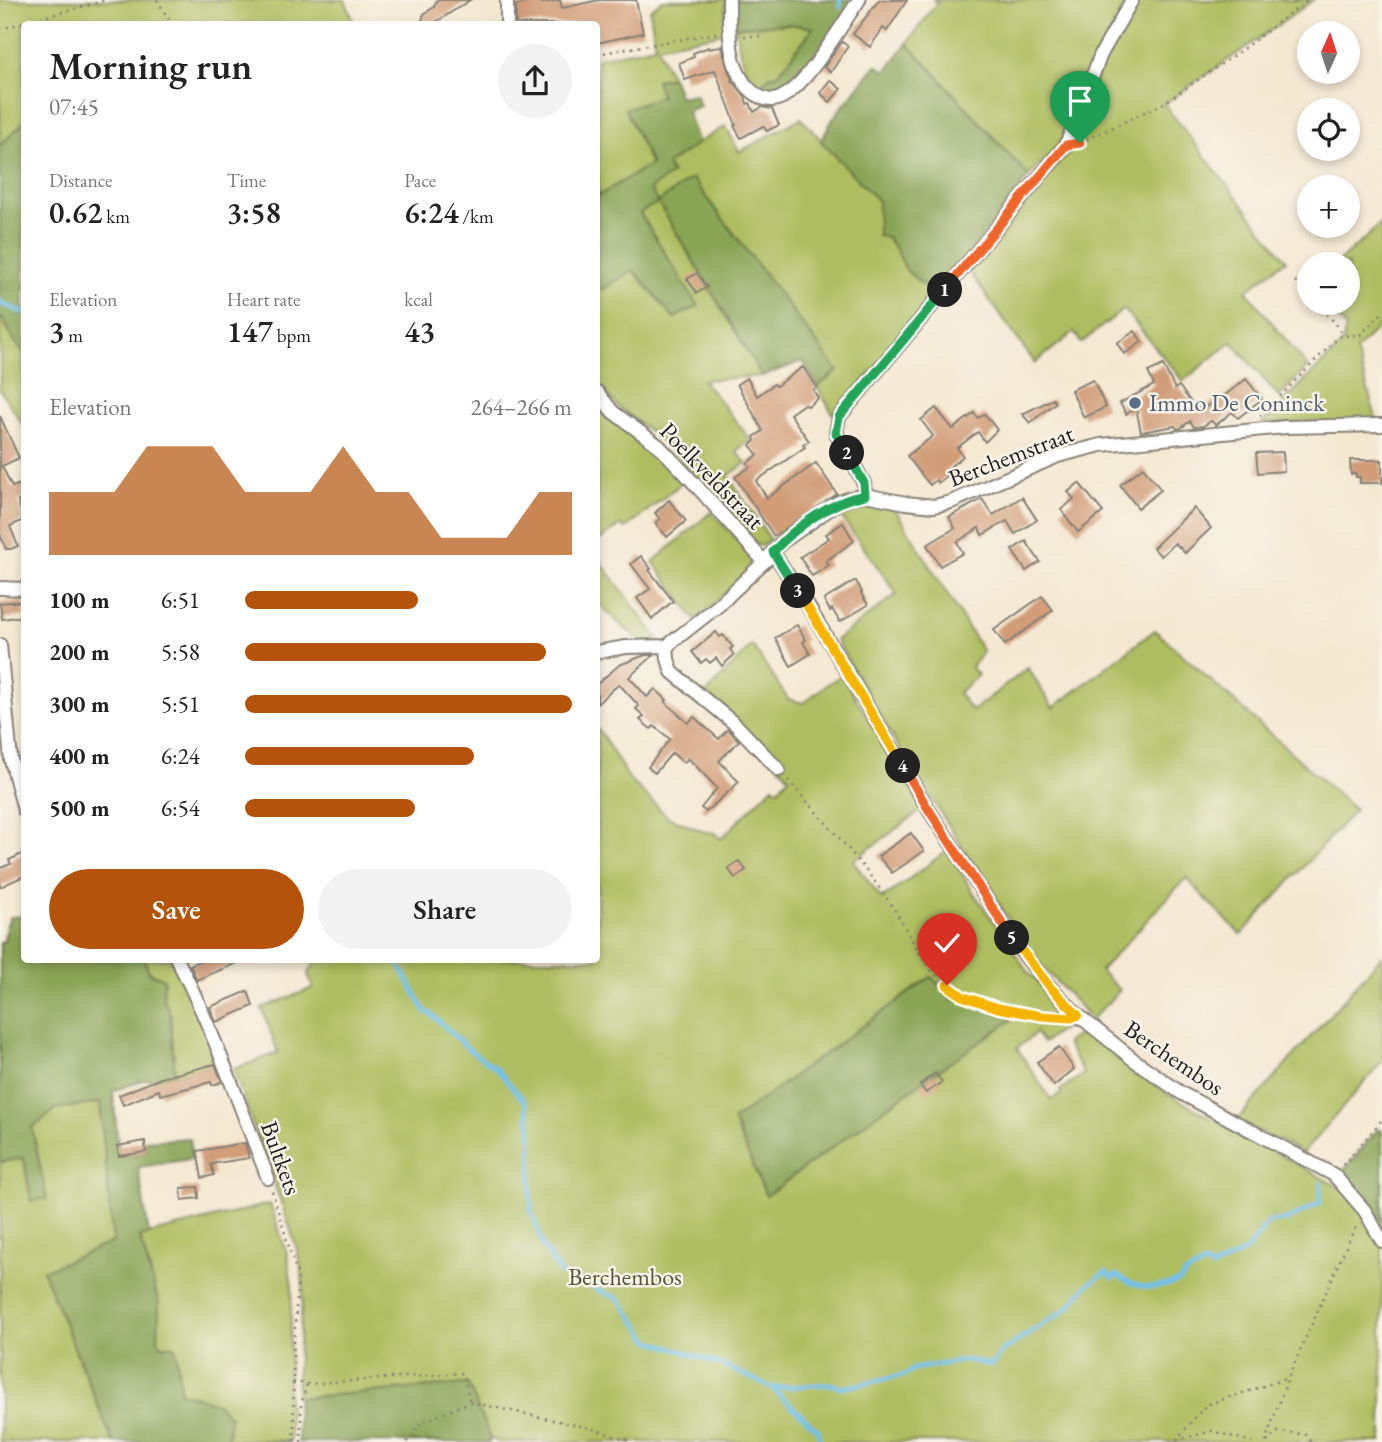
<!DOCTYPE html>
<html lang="en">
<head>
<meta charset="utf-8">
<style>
	body { margin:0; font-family:"EB Garamond",serif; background:#f2f2f2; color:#222; height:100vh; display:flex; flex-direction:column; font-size:26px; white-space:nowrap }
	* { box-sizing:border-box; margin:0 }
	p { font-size:23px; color:#767676 }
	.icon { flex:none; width:38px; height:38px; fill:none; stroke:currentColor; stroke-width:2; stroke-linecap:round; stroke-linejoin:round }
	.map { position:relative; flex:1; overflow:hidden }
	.panel { position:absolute; left:21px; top:21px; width:579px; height:942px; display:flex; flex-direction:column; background:#fff; border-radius:7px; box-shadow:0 4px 10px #0003 }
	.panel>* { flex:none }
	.needle { width:46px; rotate:3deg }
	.fabs { position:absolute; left:1297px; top:21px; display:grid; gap:14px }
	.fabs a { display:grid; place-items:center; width:63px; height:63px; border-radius:50%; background:#fff; box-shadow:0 4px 10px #0003; font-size:35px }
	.pin { position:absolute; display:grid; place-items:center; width:60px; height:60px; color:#fff; margin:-72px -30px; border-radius:50% 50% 50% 0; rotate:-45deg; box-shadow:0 0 7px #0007 }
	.pin .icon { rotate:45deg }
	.km { position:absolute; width:35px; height:35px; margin:-18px; border-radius:50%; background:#222; color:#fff; font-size:19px; line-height:35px; text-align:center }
	.round { display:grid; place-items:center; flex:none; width:74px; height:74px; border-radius:37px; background:#f2f2f2 }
	.overview { display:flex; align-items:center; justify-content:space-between; height:119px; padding:0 28px }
	h1 { font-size:38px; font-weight:600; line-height:52px }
	.figures { display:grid; grid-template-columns:repeat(3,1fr); gap:10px; height:119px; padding:7px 28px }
	.figures div { display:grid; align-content:center }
	.figures b { font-size:30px; font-weight:600 }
	.figures small { font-size:19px; font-weight:400 }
	.figures p { font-size:19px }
	.chart { height:196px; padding:14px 28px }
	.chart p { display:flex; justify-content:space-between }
	.chart svg { width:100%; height:126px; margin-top:7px; fill:#b45309; opacity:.7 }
	.action { display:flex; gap:14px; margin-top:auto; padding:14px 28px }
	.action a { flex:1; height:80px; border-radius:42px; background:#b45309; color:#fff; font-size:28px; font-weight:600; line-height:80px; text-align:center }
	.action a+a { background:#f2f2f2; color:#222 }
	ul { padding:0 28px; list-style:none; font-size:23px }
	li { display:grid; grid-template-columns:112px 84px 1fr; align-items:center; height:52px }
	li i { height:18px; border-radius:9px; background:#b45309 }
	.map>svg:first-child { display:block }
</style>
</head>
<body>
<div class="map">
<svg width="1382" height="1442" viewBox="0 0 1382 1442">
	<rect width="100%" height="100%" fill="#f7f3e8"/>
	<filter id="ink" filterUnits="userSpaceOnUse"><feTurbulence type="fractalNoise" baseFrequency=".0143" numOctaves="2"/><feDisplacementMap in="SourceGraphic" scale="14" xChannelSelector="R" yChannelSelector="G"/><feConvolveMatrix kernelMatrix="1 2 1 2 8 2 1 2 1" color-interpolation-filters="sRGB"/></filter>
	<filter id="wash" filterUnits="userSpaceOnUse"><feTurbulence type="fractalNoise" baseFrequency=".00686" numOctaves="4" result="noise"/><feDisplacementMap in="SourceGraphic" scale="28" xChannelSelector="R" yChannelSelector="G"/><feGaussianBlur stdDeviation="1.57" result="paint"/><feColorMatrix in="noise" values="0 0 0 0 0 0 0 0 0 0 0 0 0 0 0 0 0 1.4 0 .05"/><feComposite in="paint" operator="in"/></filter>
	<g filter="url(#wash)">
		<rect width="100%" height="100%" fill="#f4e8d2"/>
		<g fill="#aebd5f" stroke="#656c3e" stroke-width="2" fill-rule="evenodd">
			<path d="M0 0H345L355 24H24V122L0 145Z"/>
			<path d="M663 0H726L725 33 658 46 665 65 672 77 656 80 662 96 626 110 651 164 598 196 597 58 655 46 650 10Z"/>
			<path d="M933 0H1127L1059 145 1029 176 907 43 937 3Z"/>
			<path d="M1137 0H1313L1283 22 1164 104 1286 260 1246 291 1308 367 1279 397 1232 342 1183 381 1124 309 1081 343 1074 332 1035 363 968 270 1056 166 1069 153 1094 83 1105 57Z"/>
			<path d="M790 24 814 28 779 73 768 78 759 85C740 73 740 47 735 27Z"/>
			<path d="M801 118 878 201V236H886L897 251 907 271 936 296 855 392 833 414 817 387 838 371 692 179 658 202 762 376 703 380 751 440 736 451 746 463 728 476 770 539 762 546 756 545 752 541 667 445 617 406 597 383V289H603L633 270 674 318 697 307 640 213C646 196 653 178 666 165 681 150 708 137 726 126L739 152Z"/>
			<path d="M1382 223V323L1356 350 1377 421 1263 424 1262 423 1342 344 1346 328 1324 303H1348V264H1336Z"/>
			<path d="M0 315 16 343 24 353V426L0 390Z"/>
			<path d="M597 406 602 413 656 454 683 482 625 529 621 525 597 542Z"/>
			<path d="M859 501 874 503 895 509 983 652 971 667 978 675 958 693 972 711 1028 668 1053 708 1155 630 1355 810 1241 935 1186 878 1100 971 1120 990 1092 1019 1033 957 899 748 836 640 897 594 838 512Z"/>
			<path d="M711 512 751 553 755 560 754 567 696 620 653 562Z"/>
			<path d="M597 557 660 641 644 642 637 639 605 610 597 600Z"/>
			<path d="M752 645 788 699 803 703 829 683 842 675 923 809 853 861 882 899 948 850 971 889 1028 972 1076 1020 1043 1043 1036 1033 1017 1048 1051 1100 1061 1094 1060 1090 1084 1074 1066 1043 1084 1031 1166 1093 1372 1205 1382 1221V1442H498L490 1438 468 1384 297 1398V1370L303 1288 302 1272 296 1246 288 1222 233 1069 278 1053 262 1008 313 988 308 974 317 959H597V729L603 736 630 780 668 817 705 832 715 833 721 839 773 786 777 790 789 777 760 744 705 695ZM930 977 954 999 1012 1019 909 1091 766 1196 867 1023Z"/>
			<path d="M1382 956V1062L1303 1153 1237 1120Z"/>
			<path d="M144 959H172L188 989 217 1064 175 1075 170 1012 163 999 164 980 149 972Z"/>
			<path d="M100 1102 113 1242 43 1271 113 1442H0V1162L24 1158 31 1201 32 1128 56 1109Z"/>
			<path d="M270 1204 287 1253 292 1287 288 1392 290 1441 227 1440 180 1392 177 1357 160 1345 158 1339 159 1304 140 1236Z"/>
		</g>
		<g fill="#8aa456" stroke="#536039" stroke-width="2">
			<path d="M735 0H856L798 78 779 89 763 92 759 85 768 78 779 73 813 28 790 24 735 27Z"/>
			<path d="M907 43 1029 176 936 296 907 271 897 251 887 237 878 236V201L821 141 834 117 876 65 886 71Z"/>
			<path d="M672 77 680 97 695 94 700 106 687 111 698 143 667 165 672 174 650 189 658 202 692 178 838 371 817 387 803 361 762 376 658 202 640 213 698 306 674 318 633 270 603 289H597V195L598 196 651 164 625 109 661 96 656 80Z"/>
			<path d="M24 122V353L16 343 0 315V145Z"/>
			<path d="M24 916V959H144L149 972 164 979 163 999 170 1012 175 1075 156 1080H143L113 1091 119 1156 146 1152 145 1141 190 1138 192 1159 138 1167 149 1235 140 1237 159 1304 158 1339 160 1345 175 1346 177 1357 180 1392 217 1403 230 1417 228 1440 290 1442H113L43 1271 113 1242 100 1103 56 1109 32 1128 47 1199 31 1201 24 1158 0 1162V942L4 941 6 927 10 917Z"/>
			<path d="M931 977 954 999 1013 1019 909 1091 766 1196 733 1120Z"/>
			<path d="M1378 1129 1382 1131V1221L1372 1205 1340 1175Z"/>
			<path d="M468 1384 490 1438V1442H298L297 1398Z"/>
		</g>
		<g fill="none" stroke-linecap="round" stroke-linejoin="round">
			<g stroke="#6fc1eb" stroke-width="4.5">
				<path d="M840 0V7"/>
				<path d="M0 300 2 304 24 313"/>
				<path d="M396 959 425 1011 431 1014 472 1052 496 1068 526 1103 531 1129V1211L543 1246 560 1273 619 1299 649 1340 723 1365 772 1388 819 1431V1442"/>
				<path d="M772 1388 831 1384 842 1388 905 1375 913 1369 967 1360 992 1365 1002 1351 1068 1308 1086 1286 1106 1272 1112 1278 1116 1275C1140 1291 1154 1290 1180 1281L1185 1274 1205 1264 1212 1268 1246 1251 1268 1222 1287 1220 1320 1203 1321 1183"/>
			</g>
		</g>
		<g id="blocks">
			<g fill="#d29c77">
				<path d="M437 0H470L433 24H425L422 20 424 14 434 7Z"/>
				<path d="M536 0H541L542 3 560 0 562 8 599 0H636L643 33 597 43V24H516V6Z"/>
				<path d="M879 0H907L887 31 883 28 870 47 853 34Z"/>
				<path d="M842 42 848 46 831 72 824 67Z"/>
				<path d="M722 46 727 67 732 80 745 96 747 104 750 103 754 112 762 107 772 109 779 125 767 131 763 126 741 138 734 126 736 125 715 70 685 80 679 63 694 57 693 53 709 47V49Z"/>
				<path d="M830 80 841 89 830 102 820 93Z"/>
				<path d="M697 273 707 287 697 293 687 279Z"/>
				<path d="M1135 331 1142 342 1124 354 1117 343Z"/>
				<path d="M1163 365 1175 389 1179 386 1195 408 1197 407 1200 412 1218 397 1220 399 1246 379 1262 399 1238 418 1232 412 1216 425 1211 421 1203 426 1194 427 1190 421 1181 428 1177 429 1175 426 1141 432 1136 408 1126 414 1120 403 1154 385 1148 372Z"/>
				<path d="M803 367 817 387 813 390 818 398 808 406 804 404 790 414 809 441 803 445 805 447 756 481 767 498 816 463 837 494 774 536 735 477 750 467 747 463 758 455 750 445 755 441 754 437 763 431 737 384 747 378 757 396 774 384 776 386Z"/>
				<path d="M1093 380 1106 407 1084 418 1071 390Z"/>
				<path d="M1053 399 1055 403 1030 423 1022 414Z"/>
				<path d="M936 408 953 429 974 413 978 418 985 414 997 430 985 442 978 432 957 448 963 456 945 471 948 475 938 483 936 480 930 485 907 456 933 436 921 420Z"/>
				<path d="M0 416 19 458 2 466 12 487 24 483V498L18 501 24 520 10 526 18 546 11 549H6L0 534Z"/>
				<path d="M1283 452 1284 471 1258 473 1256 453Z"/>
				<path d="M1350 460H1382V483H1360V477H1356V474H1351Z"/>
				<path d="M1143 467 1161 490 1138 508 1120 485Z"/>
				<path d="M1079 483 1103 512 1078 532 1061 510 1074 499 1068 492Z"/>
				<path d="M1022 497 1037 520 1015 534 1007 521 982 535 979 528 957 542 963 553 940 566 927 545 955 528 949 517 982 499 993 515Z"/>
				<path d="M669 500 686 521 667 537 655 523 660 519 655 513Z"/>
				<path d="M1194 508 1211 528 1185 553 1175 543 1161 556 1153 548Z"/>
				<path d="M843 523 854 541 826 561 829 565 812 576 800 557 829 538 826 534Z"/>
				<path d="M1026 541 1040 562 1026 571 1012 550Z"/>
				<path d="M641 556 651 569 649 570 673 601 652 619 637 598 650 589 631 564Z"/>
				<path d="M854 581H856L862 592 861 593 868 605 840 622 832 609 830 611 824 600Z"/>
				<path d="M1042 596 1053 610 1005 645 994 630Z"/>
				<path d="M24 601V616L2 619 0 603Z"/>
				<path d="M797 625 806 640 803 642 810 654 791 666 775 638Z"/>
				<path d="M716 632 720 637 723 635 733 647 730 649 734 655 722 666 716 658 710 663 706 659 701 663 692 652Z"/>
				<path d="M645 655H654L629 677 647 697 655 689 667 700 665 702 688 723 694 717 719 739 728 729 739 741 719 761 739 782 706 812 701 808 717 788 688 758 684 763 672 753 655 773 648 767 670 739 654 726 651 729 640 720 644 716 636 709 639 706 619 684 597 704V684L619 665Z"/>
				<path d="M911 833 924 851 892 873 878 856Z"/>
				<path d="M24 853V876L0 887V868L11 864 9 860Z"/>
				<path d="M739 861 746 870 735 878 728 868Z"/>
				<path d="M205 959H246L197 980 190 965Z"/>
				<path d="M248 991 253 1006 216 1022 210 1007Z"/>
				<path d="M1059 1047 1074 1069 1054 1086 1037 1062Z"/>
				<path d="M215 1064 222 1082 212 1085 211 1082 160 1095 159 1090 123 1105 119 1095 161 1078Z"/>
				<path d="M935 1073 942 1082 926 1093 920 1085Z"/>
				<path d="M145 1141 146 1152 119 1156 117 1146Z"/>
				<path d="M245 1143 249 1158 211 1164 214 1175 202 1178 197 1151Z"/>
				<path d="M198 1187 199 1198 182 1200 181 1188Z"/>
			</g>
		</g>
	</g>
	<g filter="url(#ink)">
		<use href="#blocks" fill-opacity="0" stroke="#888277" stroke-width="2"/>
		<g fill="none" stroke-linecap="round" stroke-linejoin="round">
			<g stroke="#888277" stroke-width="16">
				<g id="street">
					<path d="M507 0V24"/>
					<path d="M729 0C729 31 727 75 757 95 764 100 774 102 782 97 807 85 842 24 859 0"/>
					<path d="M597 392 613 412 659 446 693 482 759 556 766 560"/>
					<path d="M865 495 864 483 836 433 839 417 1066 145 1101 54 1132 0"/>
					<path d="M773 552 808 606 927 807 1021 951 1050 987 1078 1015 1134 1060 1181 1093 1334 1175 1365 1211 1382 1241"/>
					<path d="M0 588 24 589"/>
					<path d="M0 645 11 760 24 810"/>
					<path d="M667 646 668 659 672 672 736 725 779 770"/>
					<path d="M597 652 626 647 667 646 719 605 766 560 781 543 838 503 850 498 865 495 906 503 934 506 951 502 1058 456 1101 445 1286 427 1382 425"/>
					<path d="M177 959C213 1029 239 1104 268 1178"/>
				</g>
			</g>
			<g stroke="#888277" stroke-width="2.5" stroke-dasharray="2 5" stroke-linecap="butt">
				<path d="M157 0 172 24"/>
				<path d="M0 29 107 0"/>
				<path d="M744 36H761"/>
				<path d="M597 54 718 33"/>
				<path d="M1080 143 1164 103 1236 54 1308 0"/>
				<path d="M1295 281 1309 293"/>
				<path d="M1318 303 1340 329V336"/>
				<path d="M1260 416 1340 336 1360 335 1382 313"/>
				<path d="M788 780C822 819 858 857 888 900 911 933 924 977 962 996 988 1009 1033 1015 1062 1018"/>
				<path d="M1343 1165 1382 1120"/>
				<path d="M272 1191 298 1276 293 1358 294 1442"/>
				<path d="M293 1382 307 1384 463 1373 470 1401"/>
				<path d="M1176 1440 1206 1405 1288 1378"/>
				<path d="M301 1442V1404L307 1384"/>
				<path d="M407 1442 420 1423 470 1402 590 1428 632 1442"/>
				<path d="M1170 1442 1212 1431 1252 1442"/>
				<path d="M1265 1442 1288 1378 1350 1238 1358 1223"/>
				<path d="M1267 1442 1277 1432 1305 1434 1312 1442"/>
			</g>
			<use href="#street" stroke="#fff" stroke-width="12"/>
		</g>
	</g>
	<g fill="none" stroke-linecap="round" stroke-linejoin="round" filter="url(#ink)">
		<g stroke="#fff" stroke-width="14">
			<path id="split-1" d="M945 290 1066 145 1080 143"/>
		</g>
		<g stroke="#fff" stroke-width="14">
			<path id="split-2" d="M847 453 836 433 839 417 945 290"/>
		</g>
		<g stroke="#fff" stroke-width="14">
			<path id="split-3" d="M798 591 773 552C795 527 832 501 865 495L864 483 847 453"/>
		</g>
		<g stroke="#fff" stroke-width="14">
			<path id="split-4" d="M798 591 903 766"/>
		</g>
		<g stroke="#fff" stroke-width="14">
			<path id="split-5" d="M903 766 927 807 1012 938"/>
		</g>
		<g stroke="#fff" stroke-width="14">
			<path id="split-6" d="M947 985 962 996 998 1008 1042 1016 1071 1018 1078 1015 1050 987 1012 938"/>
		</g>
		<use href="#split-1" stroke="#f0652b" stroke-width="9"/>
		<use href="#split-2" stroke="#22a559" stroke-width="9"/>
		<use href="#split-3" stroke="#22a559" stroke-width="9"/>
		<use href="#split-4" stroke="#f5b400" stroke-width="9"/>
		<use href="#split-5" stroke="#f0652b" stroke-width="9"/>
		<use href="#split-6" stroke="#f5b400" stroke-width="9"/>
	</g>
	<circle fill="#5c6f8a" stroke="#f7f3e8" stroke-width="2.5" cx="1135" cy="403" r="7"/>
	<g text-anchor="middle" stroke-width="5" stroke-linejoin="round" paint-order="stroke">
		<g font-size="24" fill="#4e5e75" stroke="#f7f3e8" text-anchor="start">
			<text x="1149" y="411">Immo De Coninck</text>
		</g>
		<g font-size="24" fill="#1c1c1c" stroke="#f7f3e8">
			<text transform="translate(1011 456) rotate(-21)" y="8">Berchemstraat</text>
			<text transform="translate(712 476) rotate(46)" y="8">Poelkveldstraat</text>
			<text transform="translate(1174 1058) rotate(34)" y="8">Berchembos</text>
			<text transform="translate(281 1158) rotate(70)" y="8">Bultkets</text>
		</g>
		<g font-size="24" fill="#4f5433" stroke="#f7f3e8">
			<text x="625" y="1285">Berchembos</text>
		</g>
	</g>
</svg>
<div class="fabs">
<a><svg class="needle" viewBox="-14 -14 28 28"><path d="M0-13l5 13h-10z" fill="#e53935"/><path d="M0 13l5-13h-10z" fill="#767676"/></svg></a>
<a><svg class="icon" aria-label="locate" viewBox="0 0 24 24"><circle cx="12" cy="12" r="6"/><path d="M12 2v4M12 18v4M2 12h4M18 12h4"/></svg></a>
<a>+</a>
<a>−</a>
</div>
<div class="pin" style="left:1080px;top:143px;background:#1e9e55"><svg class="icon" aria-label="arrive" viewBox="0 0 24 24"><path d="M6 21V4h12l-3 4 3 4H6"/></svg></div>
<div class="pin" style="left:947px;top:985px;background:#d93025"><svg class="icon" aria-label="check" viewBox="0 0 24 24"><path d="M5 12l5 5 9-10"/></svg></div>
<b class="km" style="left:945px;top:290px">1</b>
<b class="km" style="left:847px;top:453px">2</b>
<b class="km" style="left:798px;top:591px">3</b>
<b class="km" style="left:903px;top:766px">4</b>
<b class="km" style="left:1012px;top:938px">5</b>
<section class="panel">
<div class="overview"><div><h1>Morning run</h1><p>07:45</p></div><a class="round"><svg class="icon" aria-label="share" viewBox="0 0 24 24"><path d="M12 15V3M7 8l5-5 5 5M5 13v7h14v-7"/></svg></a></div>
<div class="figures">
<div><p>Distance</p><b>0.62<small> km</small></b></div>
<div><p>Time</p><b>3:58</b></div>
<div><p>Pace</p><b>6:24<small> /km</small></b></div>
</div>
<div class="figures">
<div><p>Elevation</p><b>3<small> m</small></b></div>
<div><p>Heart rate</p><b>147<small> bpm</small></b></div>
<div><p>kcal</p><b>43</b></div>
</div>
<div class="chart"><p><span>Elevation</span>264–266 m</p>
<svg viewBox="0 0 160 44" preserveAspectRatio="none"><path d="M0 44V22L10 22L20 22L30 6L40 6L50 6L60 22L70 22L80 22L90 6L100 22L110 22L120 38L130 38L140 38L150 22L160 22V44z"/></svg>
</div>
<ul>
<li><b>100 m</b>6:51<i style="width:53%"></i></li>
<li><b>200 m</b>5:58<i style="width:92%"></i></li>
<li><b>300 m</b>5:51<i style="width:100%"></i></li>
<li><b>400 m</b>6:24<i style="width:70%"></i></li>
<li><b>500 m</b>6:54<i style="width:52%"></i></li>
</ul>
<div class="action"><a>Save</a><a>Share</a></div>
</section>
</div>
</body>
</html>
